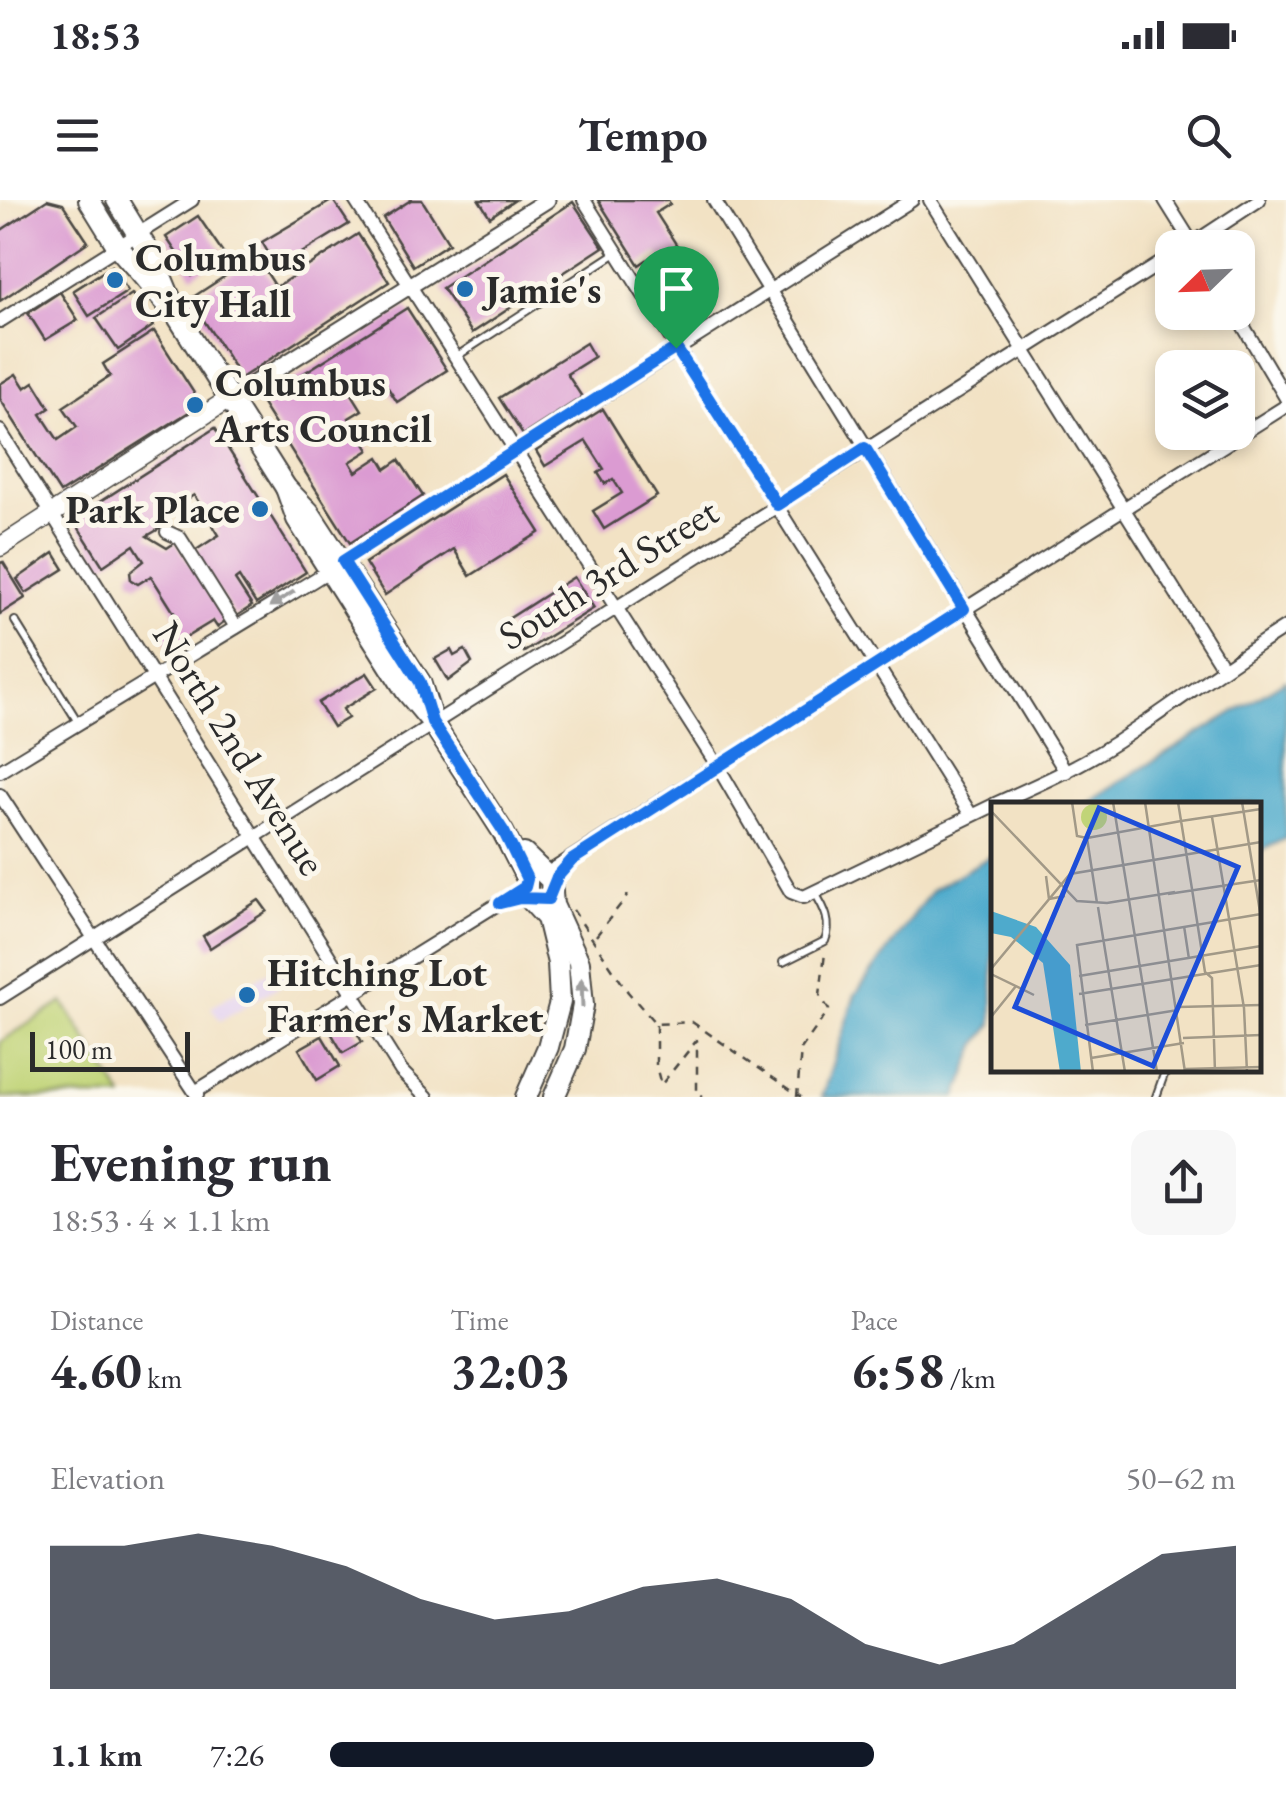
<!DOCTYPE html>
<html lang="en">
<head>
<meta charset="utf-8">
<style>
	body { margin:0; font-family:"EB Garamond",serif; background:#f7f7f7; color:#2b2b33; height:100vh; display:flex; flex-direction:column; font-size:38px; white-space:nowrap }
	* { box-sizing:border-box; margin:0 }
	p { font-size:32px; color:#7c7c81 }
	.icon { flex:none; width:55px; height:55px; fill:none; stroke:currentColor; stroke-width:2; stroke-linecap:round; stroke-linejoin:round }
	.map { position:relative; height:897px; overflow:hidden }
	.panel { display:flex; flex-direction:column; background:#fff; flex:1 }
	.panel>* { flex:none }
	.needle { width:65px; rotate:247deg }
	.buttons { position:absolute; left:1155px; top:30px; display:grid; gap:20px }
	.buttons a { display:grid; place-items:center; width:100px; height:100px; border-radius:20px; background:#fff; box-shadow:0 5px 15px #0003; font-size:50px }
	.scale { position:absolute; left:30px; bottom:25px; width:160px; box-sizing:border-box; padding-left:10px; border:5px solid #2b2b2b; border-top:0; font-size:28px; line-height:35px; white-space:nowrap; color:#2b2b2b; -webkit-text-stroke:8px #fbf7ec; paint-order:stroke }
	.pin { position:absolute; display:grid; place-items:center; width:85px; height:85px; color:#fff; margin:-102px -42px; border-radius:50% 50% 50% 0; rotate:-45deg; box-shadow:0 0 10px #0007 }
	.pin .icon { rotate:45deg }
	.round { display:grid; place-items:center; flex:none; width:105px; height:105px; border-radius:20px; background:#f7f7f7 }
	.headline { display:flex; align-items:center; justify-content:space-between; height:170px; padding:0 50px }
	h1 { font-size:55px; font-weight:700; line-height:75px }
	.metrics { display:grid; grid-template-columns:repeat(3,1fr); gap:15px; height:170px; padding:10px 50px }
	.metrics div { display:grid; align-content:center }
	.metrics b { font-size:50px; font-weight:700 }
	.metrics small { font-size:28px; font-weight:400 }
	.metrics p { font-size:28px }
	.chart { height:280px; padding:20px 50px }
	.chart p { display:flex; justify-content:space-between }
	.chart svg { width:100%; height:180px; margin-top:10px; fill:#111827; opacity:.7 }
	ul { padding:0 50px; list-style:none; font-size:32px }
	li { display:grid; grid-template-columns:160px 120px 1fr; align-items:center; height:75px }
	li i { height:25px; border-radius:12px; background:#111827 }
	.status { display:flex; justify-content:space-between; align-items:center; height:70px; padding:0 50px; background:#fff; direction:ltr }
	.status svg { height:28px; fill:currentColor }
	header { display:flex; justify-content:space-between; align-items:center; height:130px; padding:0 50px; background:#fff; font-size:45px; font-weight:700 }
	.map>svg:first-child { display:block }
</style>
</head>
<body>
<div class="status"><b>18:53</b><svg viewBox="0 0 49 12"><path d="M0 12V9h3v3zM5 12V6h3v6zM10 12V3h3v9zM15 12V0h3v12zM26 1h20v11H26zM47 4h2v5h-2z"/></svg></div>
<header><svg class="icon" aria-label="menu" viewBox="0 0 24 24"><path d="M4 6h16M4 12h16M4 18h16"/></svg>Tempo<svg class="icon" aria-label="search" viewBox="0 0 24 24"><circle cx="10" cy="10" r="6"/><path d="M15 15l6 6"/></svg></header>
<div class="map">
<svg width="1286" height="897" viewBox="0 0 1286 897">
	<rect width="100%" height="100%" fill="#fbf7ec"/>
	<filter id="ink" filterUnits="userSpaceOnUse"><feTurbulence type="fractalNoise" baseFrequency=".01" numOctaves="2"/><feDisplacementMap in="SourceGraphic" scale="20" xChannelSelector="R" yChannelSelector="G"/><feConvolveMatrix kernelMatrix="1 2 1 2 8 2 1 2 1" color-interpolation-filters="sRGB"/></filter>
	<filter id="wash" filterUnits="userSpaceOnUse"><feTurbulence type="fractalNoise" baseFrequency=".0048" numOctaves="4" result="noise"/><feDisplacementMap in="SourceGraphic" scale="40" xChannelSelector="R" yChannelSelector="G"/><feGaussianBlur stdDeviation="2.25" result="paint"/><feColorMatrix in="noise" values="0 0 0 0 0 0 0 0 0 0 0 0 0 0 0 0 0 1.4 0 .05"/><feComposite in="paint" operator="in"/></filter>
	<g filter="url(#wash)">
		<rect width="100%" height="100%" fill="#f2e2c4"/>
		<path fill="#e4d3f1" d="M292 751 307 776 294 783 291 779 220 821 211 807 278 766 276 761Z"/>
		<path fill="#c1d478" stroke="#768052" stroke-width="2.5" d="M63 802 123 897H0V842Z"/>
		<g fill="#4eaacc" stroke="#3c6a7c" stroke-width="2.5">
			<path d="M1286 480V638L1259 652 1258 604H1084Z"/>
			<path d="M993 655V824L978 843 957 897H822L855 795 932 690Z"/>
		</g>
		<g id="blocks">
			<g fill="#db9bd2">
				<path d="M47 0 63 4 88 42 0 101V31Z"/>
				<path d="M333 0 349 24 277 68 262 42Z"/>
				<path d="M411 0H422L449 43 413 66 383 18Z"/>
				<path d="M479 0H515L490 17Z"/>
				<path d="M598 0H668L670 4 656 13 683 55 666 65 657 53 639 65Z"/>
				<path d="M573 2 603 47 472 133 442 88Z"/>
				<path d="M198 16 224 54 192 76 166 37Z"/>
				<path d="M358 34 389 82 241 178 190 99 256 56 276 87Z"/>
				<path d="M112 66 128 91 89 116 73 91Z"/>
				<path d="M60 92 78 120 45 140 28 113Z"/>
				<path d="M132 94 153 126 118 150 96 118Z"/>
				<path d="M407 108 447 170 397 202 385 183 378 188 372 177 350 191 362 210 349 218 369 250 350 262 356 272 379 257 386 269 399 260 423 296 350 343 260 201Z"/>
				<path d="M154 131 194 193 192 210 60 293 0 199V184L16 174 25 188 34 182 50 208 41 214 58 240 77 227 63 207 110 176 103 164Z"/>
				<path d="M586 143 594 157 567 174 582 197 523 235 499 198Z"/>
				<path d="M603 209 657 296 604 329 593 311 622 293 613 279 605 284 598 273 604 269 586 241 545 266 536 251Z"/>
				<path d="M215 228 306 372 256 404 239 377 235 380 252 406 235 417 193 352 219 335 194 295 169 311 161 298 154 302 166 325 147 336 167 348 176 342 225 421 217 427 213 421 170 447 160 431 178 419 151 376 138 384 131 380 130 372 144 361 134 345 103 366 73 319Z"/>
				<path d="M503 274 540 332 470 376 454 349 385 395 365 363Z"/>
				<path d="M54 353 64 369 26 393 17 379Z"/>
				<path d="M3 362 25 398 0 414V363Z"/>
				<path d="M574 377 594 408 524 452 505 421Z"/>
				<path d="M451 450 454 456 465 450 472 463 448 481 435 459Z"/>
				<path d="M367 473 377 488 343 509 348 518 333 527 318 503Z"/>
				<path d="M259 700 267 711 210 748 203 736Z"/>
				<path d="M350 820 362 842 343 853 330 831Z"/>
				<path d="M322 836 340 866 317 880 299 849Z"/>
			</g>
		</g>
	</g>
	<g filter="url(#ink)">
		<use href="#blocks" fill-opacity="0" stroke="#494642" stroke-width="2.5"/>
		<g fill="none" stroke-linecap="round" stroke-linejoin="round">
			<g stroke="#494642" stroke-width="10">
				<g id="service">
					<path d="M454 158 616 53"/>
					<path d="M15 421 78 522"/>
					<path d="M783 762 825 741C832 723 825 709 815 693"/>
					<path d="M1156 897 1166 869"/>
				</g>
			</g>
			<g stroke="#494642" stroke-width="16">
				<g id="minor">
					<path d="M355 0 717 565 791 692 804 697 994 605"/>
					<path d="M584 0 971 615"/>
					<path d="M714 0 1066 572"/>
					<path d="M930 0 1222 466"/>
					<path d="M1165 0 1195 48"/>
					<path d="M1186 48 1259 0"/>
					<path d="M1235 112 1286 198"/>
					<path d="M0 121 192 0"/>
					<path d="M0 231 401 871 427 897"/>
					<path d="M167 332 180 338 236 427"/>
					<path d="M0 571 314 380 912 0"/>
					<path d="M0 595 197 895"/>
					<path d="M995 604C1042 583 1089 562 1132 532 1184 497 1233 460 1286 427"/>
					<path d="M546 674 1286 206"/>
					<path d="M0 798 1172 56"/>
					<path d="M195 892 525 687"/>
				</g>
			</g>
			<g stroke="#494642" stroke-width="19">
				<path id="tertiary" d="M229 199 547 0"/>
			</g>
			<g stroke="#494642" stroke-width="21">
				<path id="secondary" d="M0 347 229 199"/>
			</g>
			<g stroke="#494642" stroke-width="24">
				<g id="primary">
					<path d="M89 0 118 47 167 104"/>
					<path d="M117 0 156 64 178 117 286 288 309 312 420 482 430 513"/>
					<path d="M286 288 297 319 406 491 432 522 503 632 527 679V696L547 718 558 763 560 802 548 847 526 897"/>
					<path d="M524 654 551 680 553 705 579 762 583 805 575 849 554 897"/>
				</g>
			</g>
			<g stroke="#494642" stroke-width="2.5" stroke-dasharray="8 8" stroke-linecap="butt">
				<path d="M573 710 628 792 656 824 692 822"/>
				<path d="M596 736 628 695"/>
				<path d="M656 825V866L661 885 697 840V894L702 897"/>
				<path d="M797 897 801 849 829 810 820 795 825 753"/>
			</g>
			<use href="#service" stroke="#fff" stroke-width="6"/>
			<use href="#minor" stroke="#fff" stroke-width="12"/>
			<use href="#tertiary" stroke="#fff" stroke-width="15"/>
			<use href="#secondary" stroke="#fff" stroke-width="18"/>
			<use href="#primary" stroke="#fff" stroke-width="20"/>
			<path stroke="#494642" stroke-width="2.5" stroke-dasharray="8 8" stroke-linecap="butt" d="M692 822 801 897"/>
		</g>
		<defs><path id="oneway-solid" d="M-6-.8H1V-3.2L6.5 0L1 3.2V.8H-6Z" transform="scale(2.5)"/></defs>
		<g fill="#a0a0a0">
			<use href="#oneway-solid" transform="translate(282 399) rotate(148)"/>
			<use href="#oneway-solid" transform="translate(582 793) rotate(-92)"/>
		</g>
	</g>
	<g fill="none" stroke-linecap="round" stroke-linejoin="round" filter="url(#ink)">
		<g stroke="#fff" stroke-width="20">
			<path id="route" d="M676 148 777 305 865 248 964 409 572 660 557 677 548 699 520 698 500 703 525 687 527 679 504 632 432 522 420 482 343 361Z"/>
		</g>
		<use href="#route" stroke="#1a73e8" stroke-width="12"/>
	</g>
	<g fill="#1f6fb2" stroke="#fbf7ec" stroke-width="4">
		<circle cx="115" cy="80" r="10"/>
		<circle cx="465" cy="89" r="10"/>
		<circle cx="195" cy="205" r="10"/>
		<circle cx="260" cy="309" r="10"/>
		<circle cx="247" cy="795" r="10"/>
	</g>
	<g text-anchor="middle" stroke-width="10" stroke-linejoin="round" paint-order="stroke">
		<g font-size="40" font-weight="bold" fill="#2b2b2b" stroke="#fbf7ec" text-anchor="start">
			<text x="135" y="71">Columbus<tspan x="135" dy="46">City Hall</tspan></text>
			<text x="485" y="103">Jamie's</text>
			<text x="215" y="196">Columbus<tspan x="215" dy="46">Arts Council</tspan></text>
			<text x="240" y="323" text-anchor="end">Park Place</text>
			<text x="267" y="786">Hitching Lot<tspan x="267" dy="46">Farmer's Market</tspan></text>
		</g>
		<g font-size="40" fill="#2b2b2b" stroke="#fbf7ec">
			<text transform="translate(608 373) rotate(-32)" y="14">South 3rd Street</text>
			<text transform="translate(240 548) rotate(58)" y="14">North 2nd Avenue</text>
		</g>
	</g>
	<g transform="translate(991 602)">
		<rect width="270" height="270" fill="#f2e2c4"/>
		<path d="M90 15a13 13 0 1 1 26 0a13 13 0 1 1-26 0Z" fill="#c1d478"/>
		<path d="M0 109 45 125 79 163 90 270H69L52 161 20 135 0 131Z" fill="#4eaacc"/>
		<path fill="none" stroke="#a29987" stroke-width="2.5" d="M81 0 86 34 96 36M122 0 166 270M154 0 194 270M187 0 201 87M251 0 270 116M0 9 86 99 116 101 184 90M221 15 253 206 256 270M190 19 270 7M96 36 190 19M96 36 106 101M55 74 58 97 74 94M201 87 214 170 221 176 224 270M177 92 270 78M107 105 134 270M193 124 198 157M0 167 79 72 270 40M0 172 43 193M88 174 270 144M88 192 270 163M187 205 270 203M0 215 25 184M94 223 187 208M192 236 270 233M100 256 193 241M194 267 270 265M102 270 86 143 270 112"/>
		<path fill="#1d4ed8" fill-opacity="0.15" stroke="#1d4ed8" stroke-width="5" d="M108 6 247 65 162 264 24 205Z"/>
		<rect width="270" height="270" fill="none" stroke="#2b2b2b" stroke-width="5"/>
	</g>
</svg>
<div class="buttons">
<a><svg class="needle" viewBox="-14 -14 28 28"><path d="M0-13l5 13h-10z" fill="#e53935"/><path d="M0 13l5-13h-10z" fill="#7c7c81"/></svg></a>
<a><svg class="icon" aria-label="layers" viewBox="0 0 24 24"><path d="M12 4l9 5-9 5-9-5zM3 14l9 5 9-5"/></svg></a>
</div>
<div class="scale">100 m</div>
<div class="pin" style="left:676px;top:148px;background:#1e9e55"><svg class="icon" aria-label="arrive" viewBox="0 0 24 24"><path d="M6 21V4h12l-3 4 3 4H6"/></svg></div>
</div>
<section class="panel">
<div class="headline"><div><h1>Evening run</h1><p>18:53 · 4 × 1.1 km</p></div><a class="round"><svg class="icon" aria-label="share" viewBox="0 0 24 24"><path d="M12 15V3M7 8l5-5 5 5M5 13v7h14v-7"/></svg></a></div>
<div class="metrics">
<div><p>Distance</p><b>4.60<small> km</small></b></div>
<div><p>Time</p><b>32:03</b></div>
<div><p>Pace</p><b>6:58<small> /km</small></b></div>
</div>
<div class="chart"><p><span>Elevation</span>50–62 m</p>
<svg viewBox="0 0 160 44" preserveAspectRatio="none"><path d="M0 44V9L10 9L20 6L30 9L40 14L50 22L60 27L70 25L80 19L90 17L100 22L110 33L120 38L130 33L140 22L150 11L160 9V44z"/></svg>
</div>
<ul>
<li><b>1.1 km</b>7:26<i style="width:60%"></i></li>
</ul>
</section>
</body>
</html>
